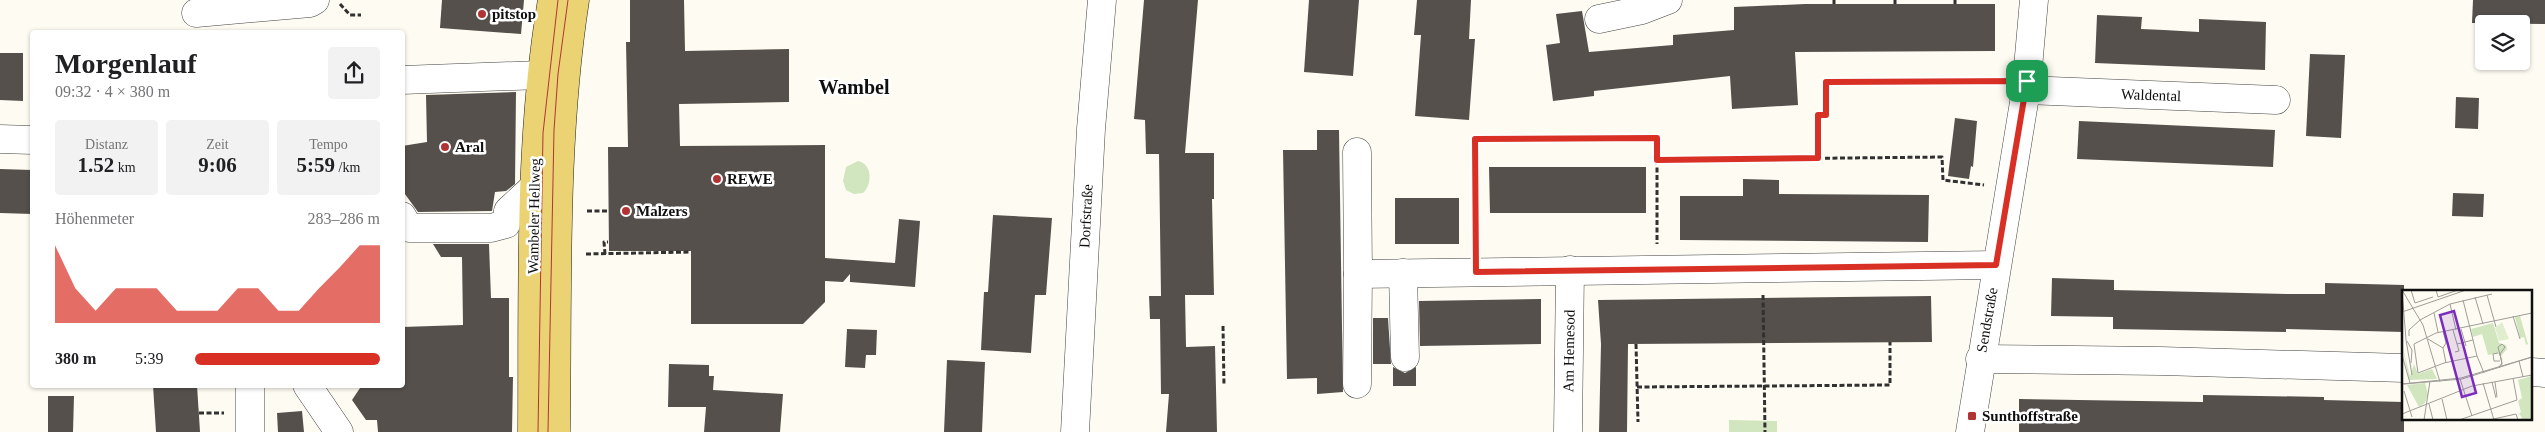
<!DOCTYPE html>
<html lang="de">
<head>
<meta charset="utf-8">
<style>
	body { margin:0; font-family:Georgia,serif; background:#f2f2f2; color:#202124; height:100vh; display:flex; flex-direction:column; font-size:19px; white-space:nowrap }
	* { box-sizing:border-box; margin:0 }
	p { font-size:16px; color:#757577 }
	.icon { flex:none; width:28px; height:28px; fill:none; stroke:currentColor; stroke-width:2; stroke-linecap:round; stroke-linejoin:round }
	.map { position:relative; flex:1; overflow:hidden }
	.drawer { position:absolute; left:30px; top:30px; width:375px; height:358px; display:flex; flex-direction:column; background:#fff; border-radius:5px; box-shadow:0 1px 4px #0004 }
	.drawer>* { flex:none }
	.tools { position:absolute; left:2475px; top:15px; display:grid; gap:10px }
	.tools a { display:grid; place-items:center; width:55px; height:55px; border-radius:5px; background:#fff; box-shadow:0 1px 4px #0004; font-size:25px }
	.pin { position:absolute; display:grid; place-items:center; width:42px; height:42px; color:#fff; margin:-21px; border-radius:10px; box-shadow:0 2px 8px #0006 }
	.round { display:grid; place-items:center; flex:none; width:52px; height:52px; border-radius:5px; background:#f2f2f2 }
	.summary { display:flex; align-items:center; justify-content:space-between; height:85px; padding:0 25px }
	h1 { font-size:28px; font-weight:700; line-height:38px }
	.metrics { display:grid; grid-template-columns:repeat(3,1fr); gap:8px; height:85px; padding:5px 25px }
	.metrics div { display:grid; align-content:center; border-radius:5px; background:#f2f2f2; text-align:center }
	.metrics b { font-size:21px; font-weight:700 }
	.metrics small { font-size:14px; font-weight:400 }
	.metrics p { font-size:14px }
	.chart { height:140px; padding:10px 25px }
	.chart p { display:flex; justify-content:space-between }
	.chart svg { width:100%; height:90px; margin-top:5px; fill:#d93025; opacity:.7 }
	ul { padding:0 25px; list-style:none; font-size:16px }
	li { display:grid; grid-template-columns:80px 60px 1fr; align-items:center; height:38px }
	li i { height:12px; border-radius:6px; background:#d93025 }
	.map>svg:first-child { display:block }
</style>
</head>
<body>
<div class="map">
<svg width="2545" height="432" viewBox="0 0 2545 432">
	<rect width="100%" height="100%" fill="#fefcf2"/>
	<g fill="#d1e5be">
		<path d="M858 161C873 164 872 185 863 193L854 194 846 190 843 181 846 167Z"/>
		<path d="M1729 420 1777 421V432H1729Z"/>
	</g>
	<g fill="#56504c">
		<path d="M442 0H524L521 34 440 28Z"/>
		<path d="M630 0H684L685 51 789 49V102L679 104 680 146 825 145V258L895 263 899 219 920 221 915 287 850 282V274L843 282 825 281V302L803 324H691V251H609L608 147H628L626 42H630Z"/>
		<path d="M1144 0H1198L1185 153H1214V199H1212L1214 295H1185L1186 347 1215 346 1217 432H1166L1169 394H1161L1160 319H1150L1149 296H1161L1159 154H1146L1145 120 1134 119Z"/>
		<path d="M1309 0H1359L1353 76 1304 72Z"/>
		<path d="M1417 0H1471L1469 39H1475L1469 120 1415 116 1421 35H1414Z"/>
		<path d="M2473 0H2545V24L2472 23Z"/>
		<path d="M1805 4H1995V51L1795 52 1798 105 1732 109 1730 76 1594 91V96L1553 101 1546 45 1560 43 1556 14 1582 11 1589 52 1673 45V35L1734 30V7Z"/>
		<path d="M2097 15 2142 17 2141 29 2164 30 2199 32V19L2266 22 2265 70 2095 63Z"/>
		<path d="M0 53H23V101L0 100Z"/>
		<path d="M2310 54 2345 55 2341 138 2306 136Z"/>
		<path d="M516 92 515 184 506 191 495 192 492 211 418 212 402 190V146L427 142 426 95Z"/>
		<path d="M2456 97 2479 98 2478 129 2455 128Z"/>
		<path d="M1955 118 1977 121 1973 167 1971 166 1969 179 1948 176Z"/>
		<path d="M2079 121 2275 130 2273 167 2077 159Z"/>
		<path d="M1317 130H1339L1343 392 1317 394V378L1287 379 1283 150H1317Z"/>
		<path d="M1489 167H1646V213H1490Z"/>
		<path d="M0 169 32 170V214L0 213Z"/>
		<path d="M1743 179 1779 180V194L1929 195 1928 242 1680 240V196H1743Z"/>
		<path d="M2453 193 2484 194 2483 217 2452 216Z"/>
		<rect x="1395" y="198" width="64" height="46"/>
		<path d="M993 215 1052 218 1046 295H1035L1031 353 981 350 984 292H988Z"/>
		<path d="M433 244H489L491 298H509V377H513L512 432H378L377 420H366L352 400 362 385H402V327L463 325 462 257H441Z"/>
		<path d="M2052 278 2114 280V290L2287 294H2325V283L2404 285V332L2286 329V332L2113 329V317L2051 316Z"/>
		<path d="M1931 296 1932 342 1628 344 1627 432H1599L1601 344 1598 300Z"/>
		<path d="M1541 299V344L1420 346 1419 301Z"/>
		<path d="M1373 318H1388L1391 364H1373Z"/>
		<path d="M847 329 877 330 876 355H866L865 368 845 367Z"/>
		<path d="M947 360 985 362 982 432H944Z"/>
		<path d="M669 364 709 365V376H714L713 390 783 394 780 432H704L706 407H668Z"/>
		<path d="M1393 367 1405 373 1416 367V386H1393Z"/>
		<path d="M153 385H197L200 432H156Z"/>
		<path d="M2203 395 2324 397V400L2404 402V432H2019V399L2203 402Z"/>
		<path d="M48 396H74L73 432H48Z"/>
		<path d="M302 411 304 432H278L277 413Z"/>
	</g>
	<g fill="none" stroke-linecap="round" stroke-linejoin="round">
		<g stroke="#424242" stroke-width="29">
			<g id="minor">
				<path d="M196 13 310 3 315 0"/>
				<path d="M1599 19 1642 10 1668 0"/>
				<path d="M402 80 540 75"/>
				<path d="M2026 90 2276 100"/>
				<path d="M0 139 32 140"/>
				<path d="M1357 152 1358 274 1996 265"/>
				<path d="M402 216 409 228H491L506 224 508 211 535 186"/>
				<path d="M1403 273 1405 357"/>
				<path d="M1980 359 2161 361 2404 368"/>
				<path d="M2531 372 2545 373"/>
				<path d="M1357 384 1358 274"/>
				<path d="M250 385V432"/>
				<path d="M307 385 339 432"/>
				<path d="M1075 432 1091 129 1102 0"/>
				<path d="M1568 432 1570 270"/>
				<path d="M1970 432 2026 90 2034 0"/>
			</g>
		</g>
		<g stroke="#202020" stroke-width="29">
			<g id="major">
				<path d="M532 432C533 288 528 142 552 0"/>
				<path d="M556 432C558 288 553 142 575 0"/>
			</g>
		</g>
		<g stroke="#313131" stroke-width="3" stroke-dasharray="5 2.5" stroke-linecap="butt">
			<path d="M340 4 350 15H361"/>
			<path d="M1834 4V0"/>
			<path d="M1895 4V0"/>
			<path d="M1955 4V0"/>
			<path d="M1817 158 1818 115H1826V81H2002"/>
			<path d="M1657 160V244"/>
			<path d="M587 211H608"/>
			<path d="M1476 247 1475 139 1657 138V160L1942 157 1943 180 1984 185"/>
			<path d="M586 254 691 252"/>
			<path d="M605 254 604 242H608"/>
			<path d="M1763 295 1765 432"/>
			<path d="M1223 326 1224 386"/>
			<path d="M1636 344 1638 422"/>
			<path d="M1637 387 1890 385V342"/>
			<path d="M199 413H224"/>
		</g>
		<use href="#minor" stroke="#fff" stroke-width="28"/>
		<use href="#major" stroke="#ebd374" stroke-width="28"/>
		<g stroke="#b13435" stroke-width="1">
			<path d="M538 432 543 133 558 0"/>
			<path d="M548 432 554 130 558 74 568 0"/>
		</g>
	</g>
	<g fill="none" stroke-linecap="round" stroke-linejoin="round">
		<g stroke="#fff" stroke-width="10">
			<path id="route" d="M2027 81 1996 265 1476 272 1475 139 1657 138V160L1818 158V115H1826V82Z"/>
		</g>
		<use href="#route" stroke="#d93025" stroke-width="6"/>
	</g>
	<g fill="#b13435" stroke="#fff" stroke-width="2">
		<circle cx="482" cy="14" r="5"/>
		<circle cx="445" cy="147" r="5"/>
		<circle cx="717" cy="179" r="5"/>
		<circle cx="626" cy="211" r="5"/>
		<rect x="1967" y="411" width="10" height="10" rx="2.5"/>
	</g>
	<g text-anchor="middle" stroke-width="5" stroke-linejoin="round" paint-order="stroke">
		<g font-size="15" font-weight="bold" fill="#0f0f0f" stroke="#fff" text-anchor="start">
			<text x="492" y="19">pitstop</text>
			<text x="455" y="152">Aral</text>
			<text x="727" y="184">REWE</text>
			<text x="636" y="216">Malzers</text>
			<text x="1982" y="421">Sunthoffstraße</text>
		</g>
		<g font-size="15" fill="#0f0f0f" stroke="#fff">
			<text transform="translate(2151 95) rotate(2)" y="5">Waldental</text>
			<text transform="translate(534 216) rotate(-89)" y="5">Wambeler Hellweg</text>
			<text transform="translate(1086 216) rotate(-87)" y="5">Dorfstraße</text>
			<text transform="translate(1987 320) rotate(-80)" y="5">Sendstraße</text>
			<text transform="translate(1569 351) rotate(-89)" y="5">Am Hemesod</text>
		</g>
		<g font-size="20" font-weight="bold" fill="#0f0f0f" stroke="#fff">
			<text x="854" y="94">Wambel</text>
		</g>
	</g>
	<g transform="translate(2402 290)">
		<rect width="130" height="130" fill="#fefcf2"/>
		<path d="M118 26 126 54 124 55 122 47 118 48 113 27ZM91 33 97 53 104 55 105 59 99 66 102 73 96 63 86 65 80 44 71 47 69 39ZM0 55 8 86 12 74 16 84 30 79 35 89 7 90ZM130 86V130H117L120 128 117 123 116 127V124L119 122 116 111 120 108 116 90ZM23 93 26 104 23 113 17 117 5 95Z" fill="#d1e5be"/>
		<path d="M100 32 107 49 97 51 93 38Z" fill="#e1edcf"/>
		<path fill="none" stroke="#9e9d97" stroke-width="1" d="M0 0 21 35 38 92M0 0 4 50 10 85M9 0 13 13 31 7M34 0 36 7 56 0M85 5 94 37M73 7 81 34M61 10 75 66M48 14 54 40M0 22 64 0M32 23 36 42M111 26 118 49M59 39 64 56M51 40 57 61 53 62M7 46V40L18 30 48 14 90 4M26 49 41 58 44 73M5 51 10 60 9 73M55 54 71 50M41 58 44 53 41 41M96 63 91 64 92 71H98M0 65 8 93M75 66 42 73 16 83 12 54 34 43 130 23M75 66 82 83M117 71 121 87M97 77 100 73 96 57 100 54 103 57 98 64 100 74 97 78M58 89 70 126M90 92 94 108M93 92 95 107M81 93 92 130M0 94 59 88 130 67M2 94 60 89 130 67M2 101 10 127M40 109 45 130M27 114 31 130M0 124 70 96 130 85M22 130 28 91M57 130 115 110 111 88M87 130 114 124 116 130"/>
		<path fill="#7b2cbf" fill-opacity="0.15" stroke="#7b2cbf" stroke-width="2.5" d="M52 21 74 103 60 107 38 25Z"/>
		<rect width="130" height="130" fill="none" stroke="#0f0f0f" stroke-width="2.5"/>
	</g>
</svg>
<div class="tools">
<a><svg class="icon" aria-label="layers" viewBox="0 0 24 24"><path d="M12 4l9 5-9 5-9-5zM3 14l9 5 9-5"/></svg></a>
</div>
<div class="pin" style="left:2027px;top:81px;background:#1e9e55"><svg class="icon" aria-label="arrive" viewBox="0 0 24 24"><path d="M6 21V4h12l-3 4 3 4H6"/></svg></div>
<section class="drawer">
<div class="summary"><div><h1>Morgenlauf</h1><p>09:32 · 4 × 380 m</p></div><a class="round"><svg class="icon" aria-label="share" viewBox="0 0 24 24"><path d="M12 15V3M7 8l5-5 5 5M5 13v7h14v-7"/></svg></a></div>
<div class="metrics">
<div><p>Distanz</p><b>1.52<small> km</small></b></div>
<div><p>Zeit</p><b>9:06</b></div>
<div><p>Tempo</p><b>5:59<small> /km</small></b></div>
</div>
<div class="chart"><p><span>Höhenmeter</span>283–286 m</p>
<svg viewBox="0 0 160 44" preserveAspectRatio="none"><path d="M0 44V6L10 27L20 38L30 27L40 27L50 27L60 38L70 38L80 38L90 27L100 27L110 38L120 38L130 27L140 17L150 6L160 6V44z"/></svg>
</div>
<ul>
<li><b>380 m</b>5:39<i style="width:100%"></i></li>
</ul>
</section>
</div>
</body>
</html>
